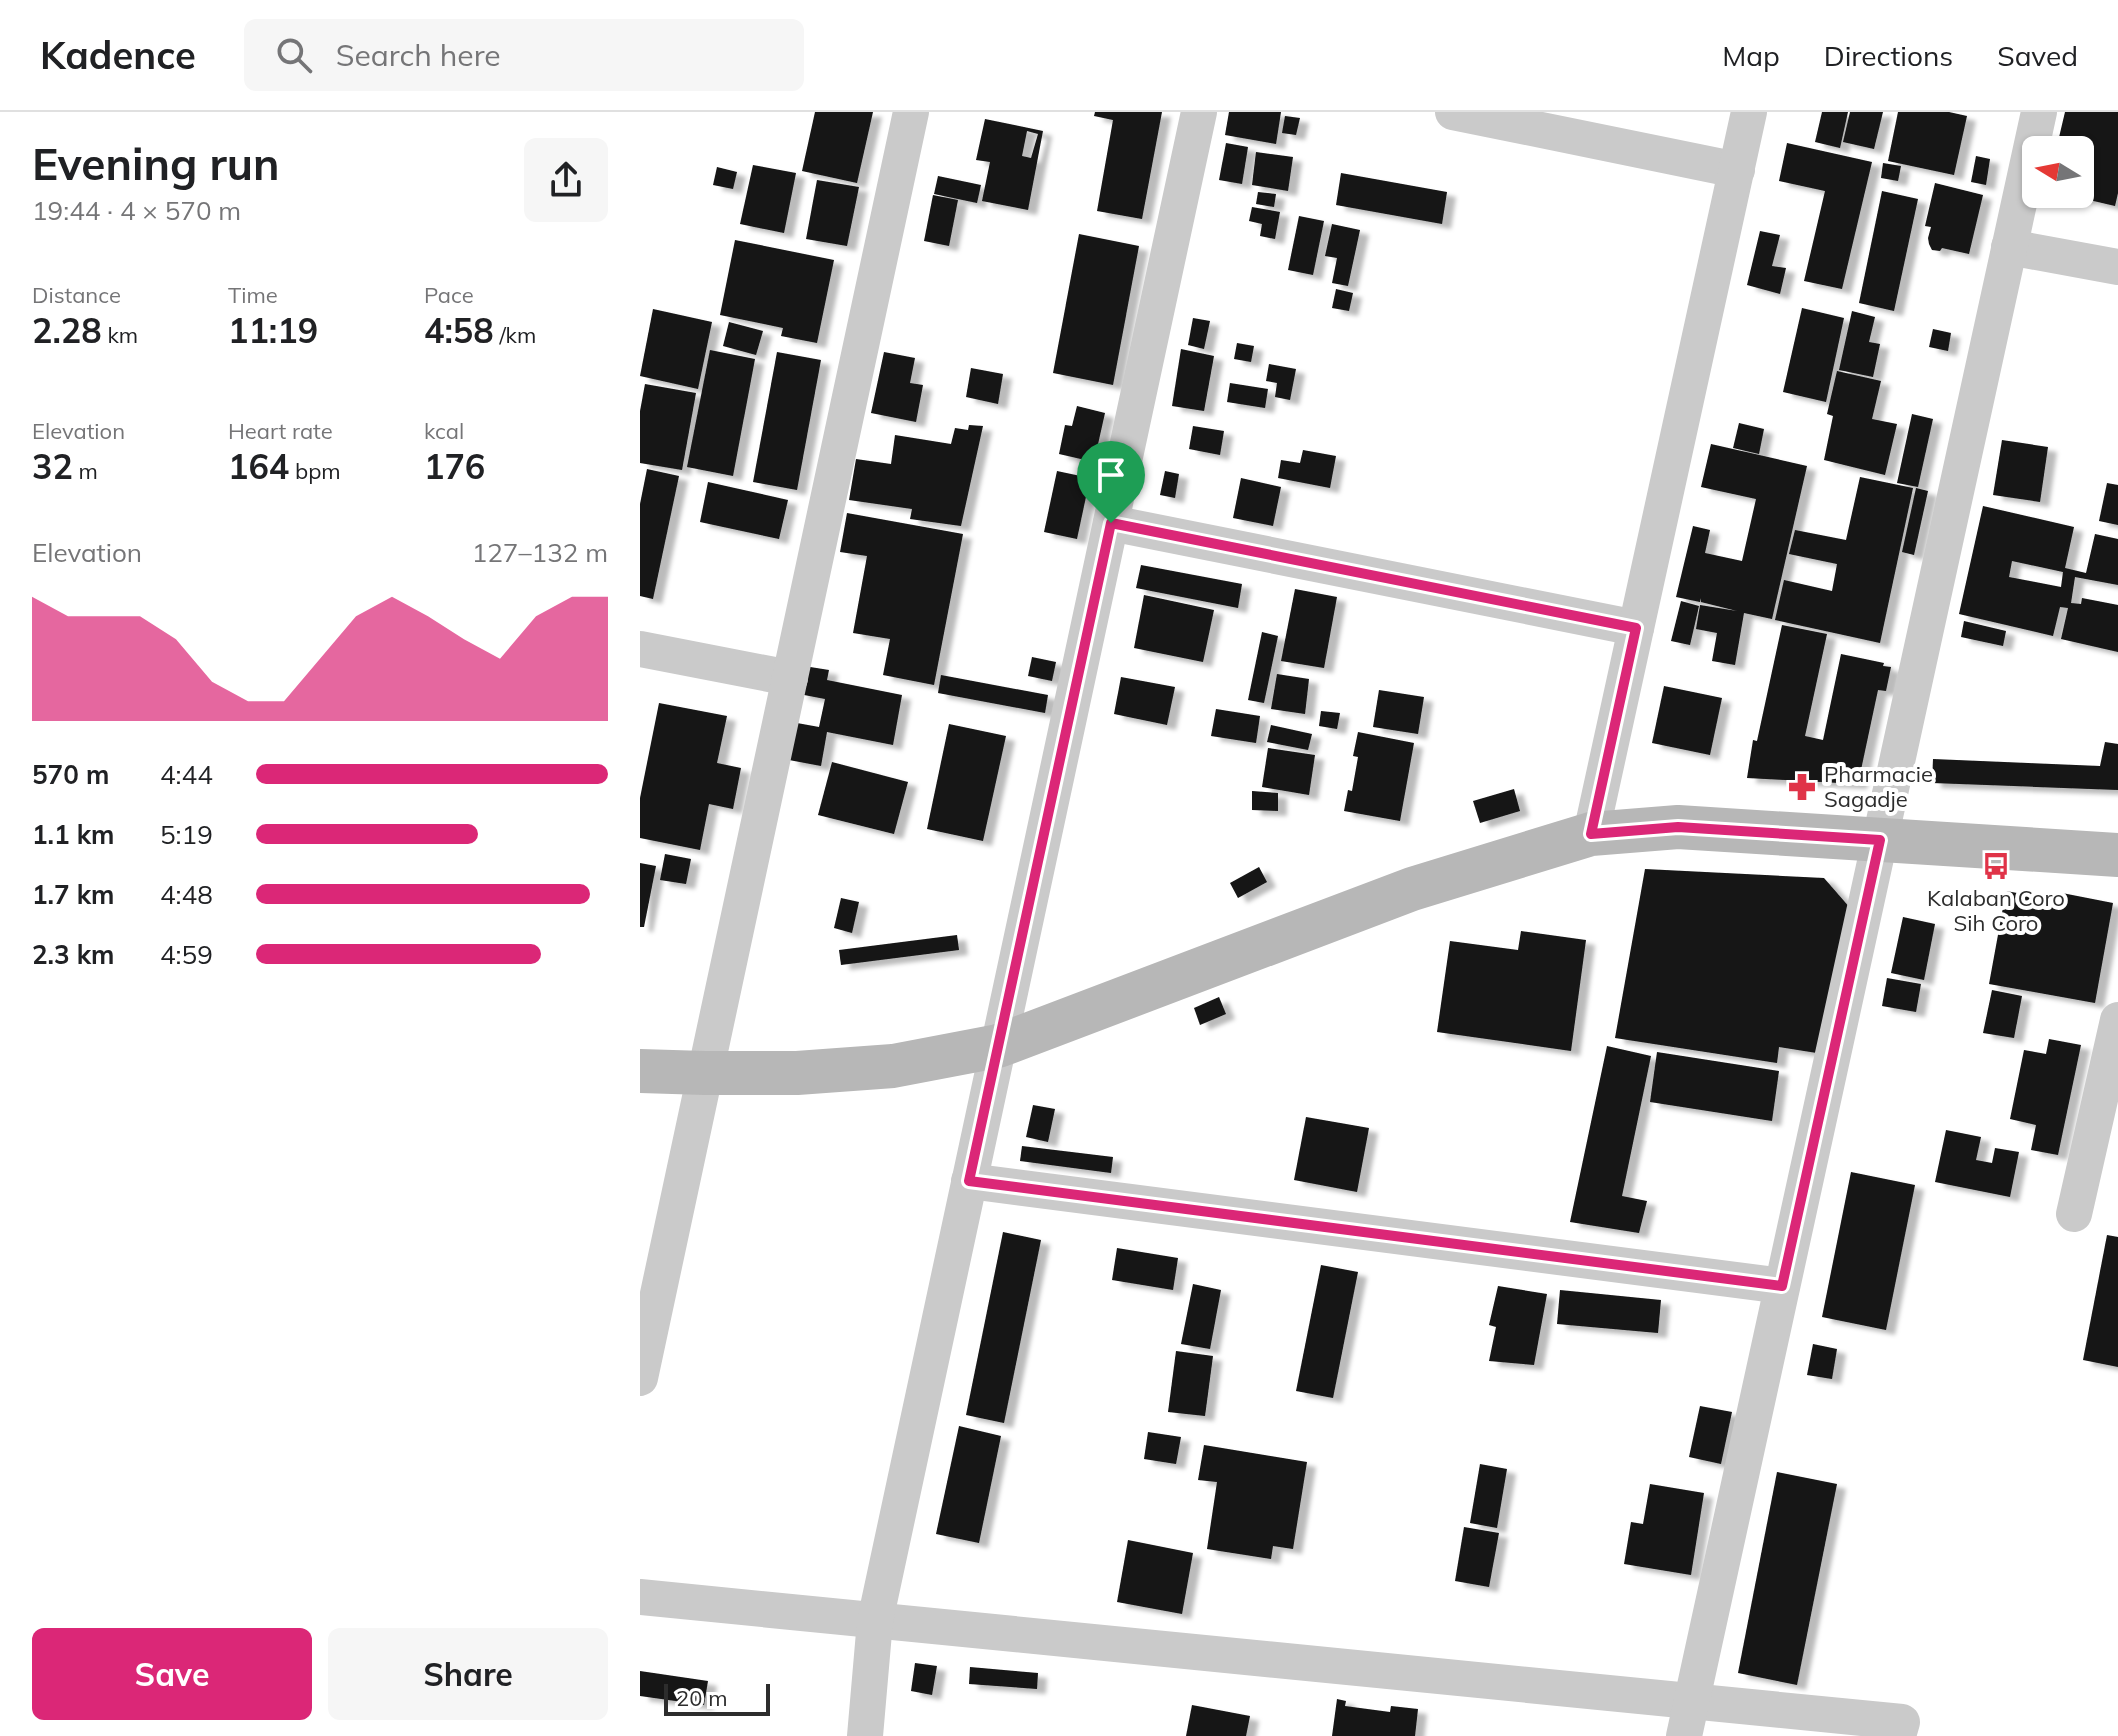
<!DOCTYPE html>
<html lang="en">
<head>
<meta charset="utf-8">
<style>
	body { margin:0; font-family:Mulish,sans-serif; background:#f6f6f6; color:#202124; height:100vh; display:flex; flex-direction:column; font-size:30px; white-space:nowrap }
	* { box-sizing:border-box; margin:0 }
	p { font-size:26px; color:#757577 }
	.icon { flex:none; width:44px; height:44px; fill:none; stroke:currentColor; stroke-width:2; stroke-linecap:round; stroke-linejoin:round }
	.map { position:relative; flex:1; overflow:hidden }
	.sheet { display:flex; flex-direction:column; background:#fff; width:640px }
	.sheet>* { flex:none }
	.needle { width:52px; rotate:280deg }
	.controls { position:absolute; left:1382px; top:24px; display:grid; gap:16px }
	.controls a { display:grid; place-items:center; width:72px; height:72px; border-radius:12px; background:#fff; box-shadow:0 2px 6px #0004; font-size:40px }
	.scale { position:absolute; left:24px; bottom:20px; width:106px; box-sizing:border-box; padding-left:8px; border:4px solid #2d2d2d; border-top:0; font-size:22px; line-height:28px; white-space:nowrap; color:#2d2d2d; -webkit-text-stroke:6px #fff; paint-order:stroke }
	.pin { position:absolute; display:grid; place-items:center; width:68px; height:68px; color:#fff; margin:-82px -34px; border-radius:50% 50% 50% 0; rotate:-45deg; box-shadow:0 0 8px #0007 }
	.pin .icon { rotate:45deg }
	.round { display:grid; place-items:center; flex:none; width:84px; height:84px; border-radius:12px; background:#f6f6f6 }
	.headline { display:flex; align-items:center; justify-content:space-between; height:136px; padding:0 32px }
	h1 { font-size:44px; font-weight:700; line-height:60px }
	.figures { display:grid; grid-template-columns:repeat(3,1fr); gap:12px; height:136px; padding:8px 32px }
	.figures div { display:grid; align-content:center }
	.figures b { font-size:34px; font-weight:700 }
	.figures small { font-size:22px; font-weight:400 }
	.figures p { font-size:22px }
	.chart { height:224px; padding:16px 32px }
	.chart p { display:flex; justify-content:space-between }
	.chart svg { width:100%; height:144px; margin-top:8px; fill:#db2777; opacity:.7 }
	.cta { display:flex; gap:16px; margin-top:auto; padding:16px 32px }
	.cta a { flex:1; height:92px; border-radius:12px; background:#db2777; color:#fff; font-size:32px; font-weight:700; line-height:92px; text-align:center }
	.cta a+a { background:#f6f6f6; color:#202124 }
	ul { padding:0 32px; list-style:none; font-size:26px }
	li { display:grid; grid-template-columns:128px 96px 1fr; align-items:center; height:60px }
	li i { height:20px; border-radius:10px; background:#db2777 }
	header { display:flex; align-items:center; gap:48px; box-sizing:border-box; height:112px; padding:0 40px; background:#fff; border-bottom:2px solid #e0e0e0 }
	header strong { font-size:38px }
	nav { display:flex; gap:44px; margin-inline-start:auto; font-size:28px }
	.search { width:560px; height:72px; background:#f6f6f6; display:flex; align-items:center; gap:20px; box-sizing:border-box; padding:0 28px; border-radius:12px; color:#757577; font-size:30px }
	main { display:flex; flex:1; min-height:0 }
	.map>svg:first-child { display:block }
</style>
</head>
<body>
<header>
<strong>Kadence</strong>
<div class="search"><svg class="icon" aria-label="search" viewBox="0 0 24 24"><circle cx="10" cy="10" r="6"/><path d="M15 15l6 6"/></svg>Search here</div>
<nav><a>Map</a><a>Directions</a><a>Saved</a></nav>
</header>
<main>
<section class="sheet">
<div class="headline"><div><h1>Evening run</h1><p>19:44 · 4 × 570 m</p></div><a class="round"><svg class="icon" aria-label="share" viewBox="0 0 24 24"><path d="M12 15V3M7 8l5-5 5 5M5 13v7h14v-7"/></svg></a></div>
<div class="figures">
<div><p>Distance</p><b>2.28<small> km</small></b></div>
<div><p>Time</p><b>11:19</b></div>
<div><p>Pace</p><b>4:58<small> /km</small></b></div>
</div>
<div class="figures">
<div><p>Elevation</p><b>32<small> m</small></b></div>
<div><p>Heart rate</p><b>164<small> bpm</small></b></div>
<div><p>kcal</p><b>176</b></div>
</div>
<div class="chart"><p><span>Elevation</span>127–132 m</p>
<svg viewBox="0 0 160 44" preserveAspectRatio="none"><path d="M0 44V6L10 12L20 12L30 12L40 19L50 32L60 38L70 38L80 25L90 12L100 6L110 12L120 19L130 25L140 12L150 6L160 6V44z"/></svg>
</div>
<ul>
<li><b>570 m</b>4:44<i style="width:100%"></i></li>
<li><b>1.1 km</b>5:19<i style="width:63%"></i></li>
<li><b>1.7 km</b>4:48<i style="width:95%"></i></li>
<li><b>2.3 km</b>4:59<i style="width:81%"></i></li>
</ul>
<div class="cta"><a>Save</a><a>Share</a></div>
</section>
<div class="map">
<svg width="1478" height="1624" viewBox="0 0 1478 1624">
	<defs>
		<filter id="shadow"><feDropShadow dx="9" dy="5" stdDeviation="2" flood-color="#0004"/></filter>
	</defs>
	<rect width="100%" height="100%" fill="#fff"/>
	<g fill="#141414" fill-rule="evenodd" filter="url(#shadow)">
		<path d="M175 0H233L217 71 162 59Z"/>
		<path d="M455 0H522L502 107 457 99 473 8 454 4Z"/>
		<path d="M589 0H641L636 32 585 23Z"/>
		<path d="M1182 0H1208L1200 36 1175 30Z"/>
		<path d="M1210 0H1243L1234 37 1203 30Z"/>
		<path d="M1258 0H1309L1327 4 1314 63 1248 49Z"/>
		<path d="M1425 0H1478V81L1475 94 1428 83 1440 82V38H1416Z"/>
		<path d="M645 4 660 6 656 23 642 21Z"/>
		<path d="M345 7 403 19 388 98 342 89 350 50 336 48ZM387 19 398 22 391 46 382 44Z"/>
		<path d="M586 31 608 35 602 72 579 68Z"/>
		<path d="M1147 31 1232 50 1202 177 1164 169 1185 79 1139 69Z"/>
		<path d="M616 40 653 45 648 79 612 73Z"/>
		<path d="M1336 44 1350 47 1346 73 1331 70Z"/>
		<path d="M1243 51 1261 54 1258 69 1241 66Z"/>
		<path d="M113 53 156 61 144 121 100 112Z"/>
		<path d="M77 55 97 60 93 77 73 73Z"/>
		<path d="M701 61 807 80 802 112 696 93Z"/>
		<path d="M298 64 341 73 337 91 294 82Z"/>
		<path d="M177 68 219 75 207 134 166 127Z"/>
		<path d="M1295 71 1343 83 1329 142 1302 136 1300 139 1292 138 1289 132 1288 126 1291 115 1285 114Z"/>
		<path d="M1242 79 1278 87 1254 199 1219 191Z"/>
		<path d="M618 80 636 82 634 95 616 92Z"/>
		<path d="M293 83 318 88 309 134 284 129Z"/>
		<path d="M612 95 640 100 635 127 620 124 622 112 609 109Z"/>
		<path d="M659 104 684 109 673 163 648 158Z"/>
		<path d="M692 112 720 118 708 174 692 171 697 146 685 144Z"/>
		<path d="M1120 119 1140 123 1132 154 1146 156 1140 182 1107 173Z"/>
		<path d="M439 122 499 134 473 273 413 261Z"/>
		<path d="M95 128 194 148 177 231 141 224 143 216 80 203Z"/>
		<path d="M696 177 713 181 709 199 692 196Z"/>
		<path d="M1162 196 1204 206 1186 290 1143 280Z"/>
		<path d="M13 197 72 210 58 277 0 264Z"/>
		<path d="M1212 199 1235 205 1229 230 1240 232 1233 265 1199 258Z"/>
		<path d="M553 206 570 209 564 237 548 233Z"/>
		<path d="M89 210 123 219 116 243 83 234Z"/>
		<path d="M1293 217 1311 221 1308 239 1289 235Z"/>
		<path d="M597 231 614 234 611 250 594 247Z"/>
		<path d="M541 237 574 244 564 299 532 294Z"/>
		<path d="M70 238 115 247 93 364 47 355Z"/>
		<path d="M137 240 181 248 157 378 113 370Z"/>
		<path d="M244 240 275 246 270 271 283 273 276 310 231 301Z"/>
		<path d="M629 252 656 257 650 288 635 285 637 271 626 269Z"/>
		<path d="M331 256 363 262 358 292 326 285Z"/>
		<path d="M1197 259 1241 269 1232 307 1257 312 1245 363 1184 348 1193 304 1187 302Z"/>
		<path d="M590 271 628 277 625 296 587 290Z"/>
		<path d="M5 272 56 281 42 358 0 351V299Z"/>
		<path d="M437 294 465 301 454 350 419 342 425 313 432 314Z"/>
		<path d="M1272 302 1293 307 1278 375 1257 371Z"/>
		<path d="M1099 311 1124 317 1119 342 1093 336Z"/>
		<path d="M329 313 343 314 321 414 270 407 272 397 209 388 216 347 251 352 255 323 311 332 315 316 328 318Z"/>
		<path d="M553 314 584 319 580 343 549 337Z"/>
		<path d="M1362 328 1408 335 1400 390 1353 383Z"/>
		<path d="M1071 332 1167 354 1132 507 1104 501 1095 553 1072 549 1077 521 1056 517 1060 493 1097 499 1061 490V486L1060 490 1036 485 1053 414 1070 418 1065 441 1102 449 1116 387 1061 375Z"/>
		<path d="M663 338 696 344 690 376 638 366 641 348 660 351Z"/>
		<path d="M7 357 39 364 13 487 0 484V392Z"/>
		<path d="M417 359 450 366 437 427 404 420Z"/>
		<path d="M525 359 539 362 535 386 520 383Z"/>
		<path d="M1220 365 1273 376 1240 531 1135 508 1144 468 1192 479 1197 452 1149 442 1155 418 1206 428Z"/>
		<path d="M601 366 641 375 633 414 593 406Z"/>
		<path d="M68 370 148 388 139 427 60 410Z"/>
		<path d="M1467 371 1478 373V413L1459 409Z"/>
		<path d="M1276 376 1288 379 1274 443 1262 440Z"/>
		<path d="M1343 394 1434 415 1425 456 1446 461 1455 422 1478 427V473L1435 465 1431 491 1441 492 1442 486 1478 493V540L1421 527 1428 496 1420 495 1413 524 1319 502ZM1372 449 1423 460 1421 475 1369 465Z"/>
		<path d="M207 401 323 422 294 573 243 563 250 527 213 521 227 444 200 440Z"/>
		<path d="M501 453 602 472 598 496 496 476Z"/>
		<path d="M655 477 697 485 684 556 641 549Z"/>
		<path d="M504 483 574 498 563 550 494 536Z"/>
		<path d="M1041 489 1059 494 1050 533 1031 529Z"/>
		<path d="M1324 509 1366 519 1363 534 1321 525Z"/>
		<path d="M1142 513 1187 522 1165 624 1183 628 1201 542 1244 551 1243 554 1251 555 1246 579 1238 578 1218 672 1107 666 1113 628 1117 629Z"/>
		<path d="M622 520 638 524 624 591 608 588Z"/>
		<path d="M392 545 416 550 412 569 388 564Z"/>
		<path d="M164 554 189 558 187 568 262 583 253 633 187 620 181 654 149 648 157 611 179 615 185 587 159 582Z"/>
		<path d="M637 562 669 567 665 602 631 597Z"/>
		<path d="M301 563 408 583 405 601 298 581Z"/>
		<path d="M481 565 535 575 527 613 474 602Z"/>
		<path d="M1024 574 1082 586 1070 643 1012 631Z"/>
		<path d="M739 578 784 585 778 622 733 615Z"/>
		<path d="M19 591 87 604 77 651 101 656 93 697 69 692 60 738 0 726V686Z"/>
		<path d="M576 597 620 604 616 631 571 624Z"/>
		<path d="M681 599 700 601 697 617 679 614Z"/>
		<path d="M309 612 366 624 343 729 287 717Z"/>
		<path d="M631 613 672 622 668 638 627 630Z"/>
		<path d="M718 620 774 631 760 709 704 699 708 678 712 679 718 645 713 644Z"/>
		<path d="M1465 630 1478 632V678L1292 671 1293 647 1460 654Z"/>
		<path d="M628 636 675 643 669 683 622 675Z"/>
		<path d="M192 650 268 670 254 722 178 703Z"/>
		<path d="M874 677 880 699 840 711 833 689Z"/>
		<path d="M612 679 638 681V699L612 698Z"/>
		<path d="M25 742 51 747 46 772 20 768Z"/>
		<path d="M0 751 16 754 4 815H0Z"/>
		<path d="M619 755 627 770 598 786 590 771Z"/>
		<path d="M1005 757 1184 766 1211 797 1183 942 1139 935 1137 951 975 926Z"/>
		<path d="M1366 779 1416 788 1417 780 1473 791 1455 891 1349 872Z"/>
		<path d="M201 786 219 790 212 821 194 816Z"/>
		<path d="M1263 805 1295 812 1284 868 1251 861Z"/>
		<path d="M881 819 946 828 931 939 797 920 810 829 878 838Z"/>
		<path d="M317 823 319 838 201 853 199 838Z"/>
		<path d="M1247 866 1281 872 1276 900 1242 894Z"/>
		<path d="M1352 878 1382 884 1374 926 1343 921Z"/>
		<path d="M579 885 586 902 560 913 554 896Z"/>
		<path d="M1409 927 1441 933 1418 1043 1391 1038 1396 1013 1370 1007 1384 938 1406 942Z"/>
		<path d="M967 934 1011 944 982 1084 1007 1089 999 1121 930 1110Z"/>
		<path d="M1017 940 1139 959 1132 1009 1010 990Z"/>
		<path d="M393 993 415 997 408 1030 386 1025Z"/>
		<path d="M666 1005 729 1016 717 1080 654 1068Z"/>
		<path d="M1306 1018 1341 1025 1336 1048 1352 1051 1355 1036 1379 1040 1370 1085 1295 1070Z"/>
		<path d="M382 1034 473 1045 471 1061 380 1049Z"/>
		<path d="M1211 1060 1275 1073 1246 1218 1182 1205Z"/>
		<path d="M363 1120 401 1128 364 1311 326 1303Z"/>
		<path d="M1467 1123 1478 1125V1255L1443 1248Z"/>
		<path d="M477 1136 538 1146 533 1178 472 1168Z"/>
		<path d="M681 1153 718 1160 693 1286 656 1279Z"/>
		<path d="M553 1172 581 1178 570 1237 541 1232Z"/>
		<path d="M858 1174 907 1182 894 1253 849 1249 856 1215 849 1213Z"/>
		<path d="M920 1178 1021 1188 1018 1221 917 1212Z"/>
		<path d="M1173 1232 1197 1237 1192 1267 1167 1263Z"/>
		<path d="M536 1239 573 1244 565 1304 528 1300Z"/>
		<path d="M1060 1294 1092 1300 1081 1352 1049 1345Z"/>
		<path d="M319 1314 361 1324 339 1431 296 1422Z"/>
		<path d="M508 1320 541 1325 536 1352 504 1347Z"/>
		<path d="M564 1333 667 1350 653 1437 633 1434 631 1447 567 1437 577 1370 558 1368Z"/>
		<path d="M840 1352 867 1357 857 1416 830 1411Z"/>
		<path d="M1137 1360 1197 1372 1157 1573 1098 1561Z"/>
		<path d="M1010 1372 1064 1381 1051 1463 984 1452 991 1410 1003 1412Z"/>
		<path d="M824 1415 859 1421 849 1475 815 1469Z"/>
		<path d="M488 1428 553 1441 542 1502 477 1490Z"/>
		<path d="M275 1551 297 1554 292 1583 271 1579Z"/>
		<path d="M330 1555 398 1561 397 1577 329 1572Z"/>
		<path d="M0 1559 68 1569 64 1593 0 1584Z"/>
		<path d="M697 1587 706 1589 705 1594 750 1600 751 1594 778 1597 775 1624H692Z"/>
		<path d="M552 1593 610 1604 606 1624H546Z"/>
	</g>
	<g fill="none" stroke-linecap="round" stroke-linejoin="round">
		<g stroke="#cacaca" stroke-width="36">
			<path d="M813 0 1097 58"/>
			<path d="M1369 135 1478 155"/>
			<path d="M471 411 996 516"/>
			<path d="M0 537 150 566"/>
			<path d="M951 722 1109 0"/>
			<path d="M329 1069 1142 1174"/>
			<path d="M1434 1102 1478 908"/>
			<path d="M0 1266 271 0"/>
			<path d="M0 1485 1262 1610 1258 1624"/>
			<path d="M225 1624 235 1509 559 0"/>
			<path d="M1044 1624 1399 0"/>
		</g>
		<path stroke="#b7b7b7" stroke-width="44" d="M0 959 65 961H157L253 954 358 934 772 777 951 722 1038 715 1478 743"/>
	</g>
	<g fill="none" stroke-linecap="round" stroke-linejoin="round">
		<g stroke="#fff" stroke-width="16">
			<path id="route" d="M471 411 996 516 951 722 1038 715 1240 728 1142 1174 329 1069Z"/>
		</g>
		<use href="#route" stroke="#db2777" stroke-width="10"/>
	</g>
	<defs>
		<g id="pharmacy-bare" transform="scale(2.16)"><path d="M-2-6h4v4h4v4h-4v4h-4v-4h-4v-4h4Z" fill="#e03348" stroke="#fff" stroke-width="2.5" paint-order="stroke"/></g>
		<g id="bus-bare" transform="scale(2.16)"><path d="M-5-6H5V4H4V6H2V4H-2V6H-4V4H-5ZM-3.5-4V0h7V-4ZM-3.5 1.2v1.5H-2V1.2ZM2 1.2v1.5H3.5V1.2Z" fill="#e03348" stroke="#fff" stroke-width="2.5" paint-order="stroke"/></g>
	</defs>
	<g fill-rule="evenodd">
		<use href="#pharmacy-bare" x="1162" y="675"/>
		<use href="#bus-bare" x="1356" y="754"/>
	</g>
	<g text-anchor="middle" stroke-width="8" stroke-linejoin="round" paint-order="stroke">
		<g font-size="22" fill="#2d2d2d" stroke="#fff" text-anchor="start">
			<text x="1184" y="670">Pharmacie<tspan x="1184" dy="25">Sagadje</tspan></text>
			<text x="1356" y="794" text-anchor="middle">Kalaban Coro<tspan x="1356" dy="25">Sih Coro</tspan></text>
		</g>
	</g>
</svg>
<div class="controls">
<a><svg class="needle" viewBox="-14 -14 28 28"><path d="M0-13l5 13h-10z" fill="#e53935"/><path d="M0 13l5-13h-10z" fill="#757577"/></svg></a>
</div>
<div class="scale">20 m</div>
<div class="pin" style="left:471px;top:411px;background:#1e9e55"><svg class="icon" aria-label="arrive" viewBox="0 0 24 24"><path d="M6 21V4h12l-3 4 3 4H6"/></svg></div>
</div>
</main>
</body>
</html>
